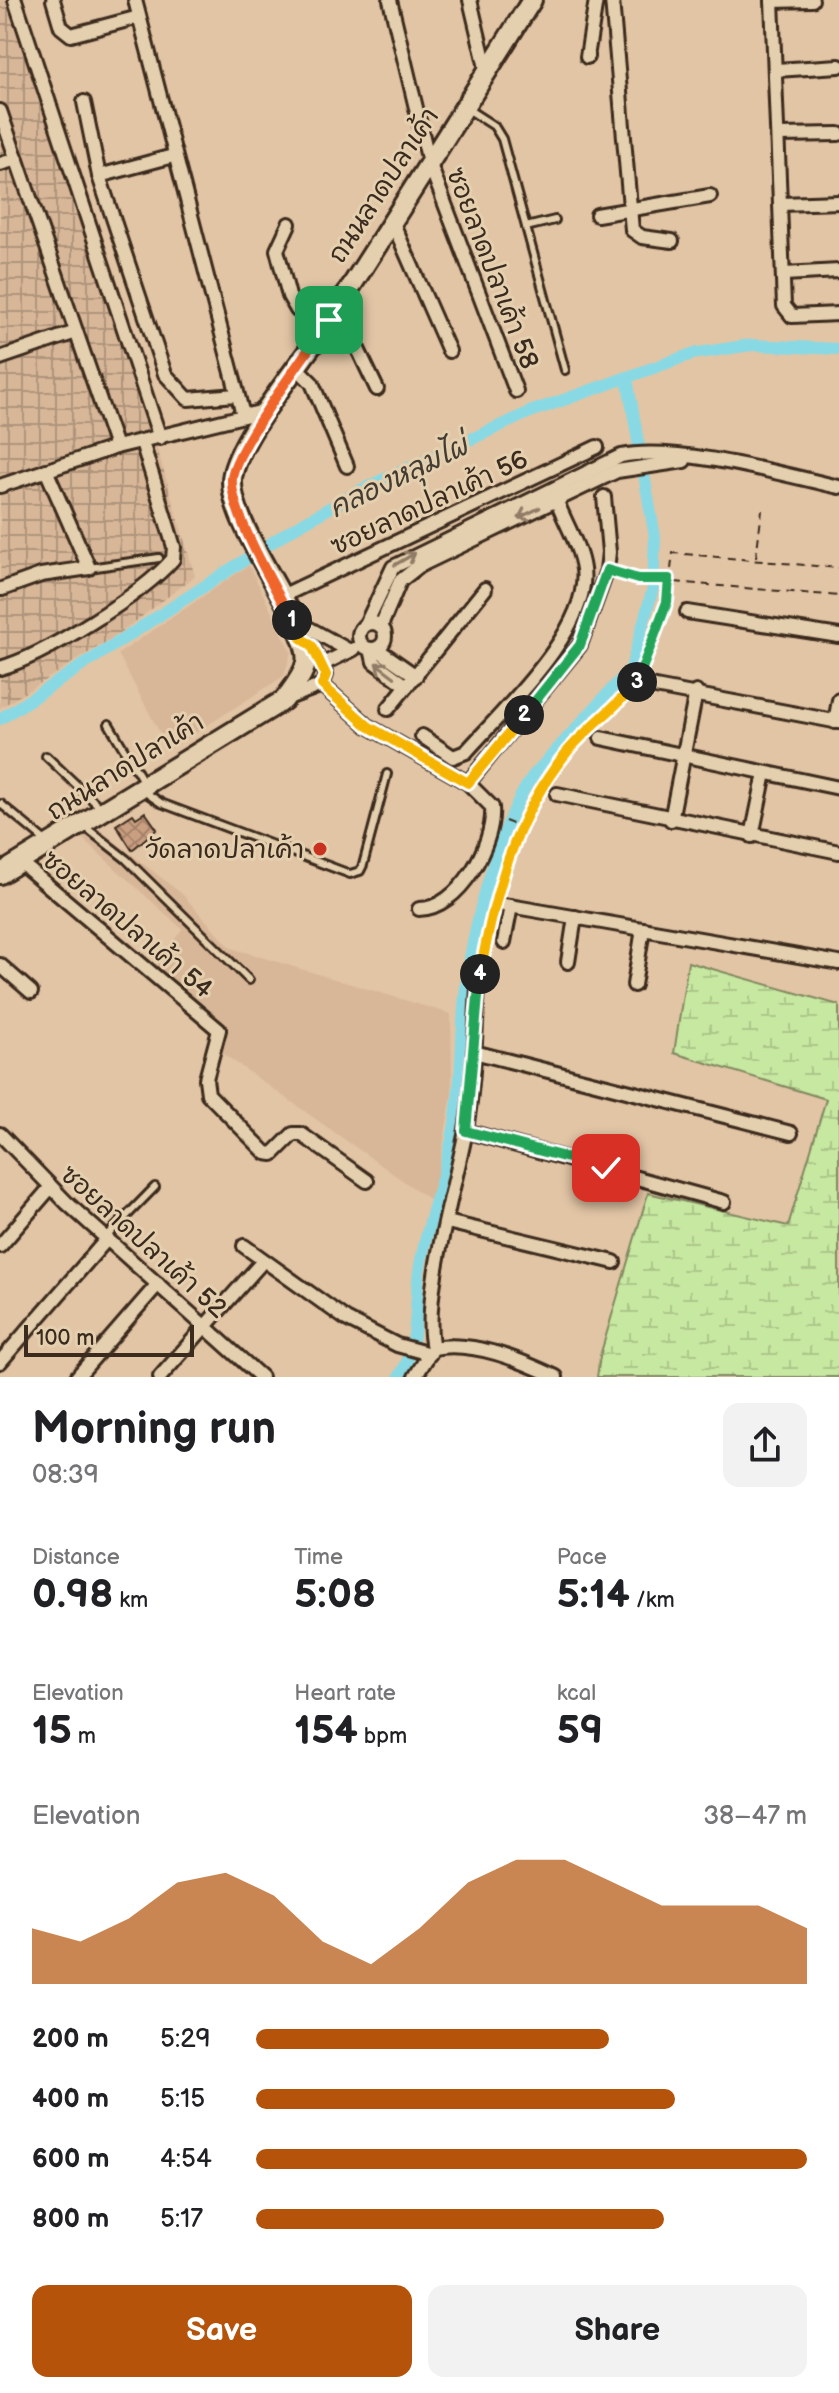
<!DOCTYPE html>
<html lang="en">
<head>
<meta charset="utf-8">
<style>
	body { margin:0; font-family:"Balsamiq Sans","Playpen Sans Thai",sans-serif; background:#f2f2f2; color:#202124; height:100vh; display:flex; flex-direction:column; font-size:30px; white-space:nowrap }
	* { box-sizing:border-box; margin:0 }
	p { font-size:26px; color:#757577 }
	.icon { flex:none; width:44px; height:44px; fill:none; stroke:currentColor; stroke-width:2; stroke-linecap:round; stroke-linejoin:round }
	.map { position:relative; height:1377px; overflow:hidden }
	.panel { display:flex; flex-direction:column; background:#fff; flex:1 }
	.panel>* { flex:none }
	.scale { position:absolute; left:24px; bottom:20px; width:170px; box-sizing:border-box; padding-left:8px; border:4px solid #3b2a1e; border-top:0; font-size:22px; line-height:28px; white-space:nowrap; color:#3b2a1e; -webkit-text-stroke:6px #e4cfae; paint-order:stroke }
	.pin { position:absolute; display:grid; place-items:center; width:68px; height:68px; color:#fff; margin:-34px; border-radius:16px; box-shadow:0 4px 12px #0006 }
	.km { position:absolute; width:40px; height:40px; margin:-20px; border-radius:50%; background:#222; color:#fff; font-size:22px; line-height:40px; text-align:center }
	.round { display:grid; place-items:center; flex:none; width:84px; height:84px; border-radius:16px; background:#f2f2f2 }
	.summary { display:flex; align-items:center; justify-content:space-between; height:136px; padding:0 32px }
	h1 { font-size:44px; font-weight:700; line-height:60px }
	.stats { display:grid; grid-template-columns:repeat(3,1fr); gap:12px; height:136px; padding:8px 32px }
	.stats div { display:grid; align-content:center }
	.stats b { font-size:40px; font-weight:700 }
	.stats small { font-size:22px; font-weight:400 }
	.stats p { font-size:22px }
	.chart { height:224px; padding:16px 32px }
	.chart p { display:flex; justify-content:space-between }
	.chart svg { width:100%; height:144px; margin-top:8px; fill:#b45309; opacity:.7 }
	.cta { display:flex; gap:16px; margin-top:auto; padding:16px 32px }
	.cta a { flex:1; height:92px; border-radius:16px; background:#b45309; color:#fff; font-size:32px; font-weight:700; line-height:92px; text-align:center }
	.cta a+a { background:#f2f2f2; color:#202124 }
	ul { padding:0 32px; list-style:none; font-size:26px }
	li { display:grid; grid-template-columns:128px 96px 1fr; align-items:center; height:60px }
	li i { height:20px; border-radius:10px; background:#b45309 }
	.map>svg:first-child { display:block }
</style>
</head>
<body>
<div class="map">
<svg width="839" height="1377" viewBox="0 0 839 1377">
	<defs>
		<pattern id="industrial-grid" width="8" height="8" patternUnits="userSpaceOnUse" patternTransform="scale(2)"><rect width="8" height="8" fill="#d8b798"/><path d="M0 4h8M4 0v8" fill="none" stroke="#b0957b"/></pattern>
		<pattern id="wetland-marsh" width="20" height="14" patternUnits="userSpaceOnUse" patternTransform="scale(2)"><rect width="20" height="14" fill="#c7e8a1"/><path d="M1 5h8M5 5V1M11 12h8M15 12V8" fill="none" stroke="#acc78a"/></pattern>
		<pattern id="building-cross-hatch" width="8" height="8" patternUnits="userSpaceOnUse" patternTransform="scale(2)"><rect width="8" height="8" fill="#ca9f81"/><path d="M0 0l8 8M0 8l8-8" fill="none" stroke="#a58269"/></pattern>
	</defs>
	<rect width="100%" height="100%" fill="#e2c5a5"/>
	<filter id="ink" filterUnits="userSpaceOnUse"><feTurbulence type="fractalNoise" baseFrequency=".0125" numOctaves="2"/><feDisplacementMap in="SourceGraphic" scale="16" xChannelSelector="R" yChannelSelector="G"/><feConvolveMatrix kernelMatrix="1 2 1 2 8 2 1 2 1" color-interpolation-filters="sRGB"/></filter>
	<g filter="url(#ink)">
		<g fill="#d8b798">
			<path d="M249 565 291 652 284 676 169 750 118 654Z"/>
			<path d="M99 829 182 894 231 948 451 1014 452 1094 433 1202 218 1050 225 1028 154 969 182 929 82 838Z"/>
		</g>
		<path fill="url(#industrial-grid)" d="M0 0H24L195 576 119 634 0 708Z"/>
		<path fill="url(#wetland-marsh)" stroke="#818960" stroke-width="2" d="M688 962 839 1005V1377H597L600 1356 648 1193 788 1226 826 1099 674 1053Z"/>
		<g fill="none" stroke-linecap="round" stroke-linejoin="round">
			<g stroke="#89d9e4" stroke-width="12">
				<path d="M0 719 291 530 361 490 530 412 692 354 751 345 839 349"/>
				<path d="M399 1377C420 1346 414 1306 419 1271 427 1221 447 1173 455 1123 462 1081 461 1039 465 996 470 936 499 826 532 777L631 668 653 588 655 537 627 378"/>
			</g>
		</g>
		<path fill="url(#building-cross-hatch)" stroke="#3b2a1e" stroke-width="2" d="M145 812 157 829 132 850 116 825 133 814 136 818Z"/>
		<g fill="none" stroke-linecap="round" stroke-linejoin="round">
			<g stroke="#3b2a1e" stroke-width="12">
				<g id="lane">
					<path d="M466 108 494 126 502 139 565 370"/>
					<path d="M526 227 555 220"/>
					<path d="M89 568 159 558"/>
					<path d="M109 724 144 783"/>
					<path d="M46 756 102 809"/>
					<path d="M142 790 161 803 350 874 360 871 363 865 387 774"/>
					<path d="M1 804 48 843"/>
					<path d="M84 826 126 859 249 980"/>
					<path d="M105 1238 155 1187"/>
				</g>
			</g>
			<g stroke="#3b2a1e" stroke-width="18">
				<g id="street">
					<path d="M15 0 160 438"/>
					<path d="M53 0 61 27 71 35 139 17"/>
					<path d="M135 0 243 415"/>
					<path d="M390 0 429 162 516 391"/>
					<path d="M470 0 487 72"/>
					<path d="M612 0 632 230 642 237 672 241"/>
					<path d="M772 0 784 306 792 316 839 314"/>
					<path d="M772 1 812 0"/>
					<path d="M587 57 596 0"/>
					<path d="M776 70 839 66"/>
					<path d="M84 102 99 176 165 374 188 399 236 395"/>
					<path d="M0 111 116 447"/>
					<path d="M779 135 839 134"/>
					<path d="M0 164 17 159"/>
					<path d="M99 176 173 156"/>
					<path d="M781 204 839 202"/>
					<path d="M597 215 710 196"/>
					<path d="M392 221 449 351"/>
					<path d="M289 224 277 250 289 296 297 310 323 329"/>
					<path d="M784 274 839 271"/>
					<path d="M329 320 356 345 377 389"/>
					<path d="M0 358 76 332"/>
					<path d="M297 368 312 383 347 466"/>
					<path d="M0 486 116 447 268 410"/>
					<path d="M2 589 41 575 89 568 46 470"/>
					<path d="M280 597 597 447"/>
					<path d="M687 612 839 636"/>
					<path d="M294 620 350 651"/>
					<circle cx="372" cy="636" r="13"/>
					<path d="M366 624 393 567 621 456C678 445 781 474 839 487"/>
					<path d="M381 626 400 581 419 566 617 471 684 461"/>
					<path d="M304 640 312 646 326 675 322 685"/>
					<path d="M371 649 374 662 407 686"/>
					<path d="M377 649 416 676"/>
					<path d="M321 665 354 649"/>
					<path d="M0 668C44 656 143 594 173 559L174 547 142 442"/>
					<path d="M322 685 368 726 468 783 492 807C495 844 459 909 419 909"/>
					<path d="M650 686 839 722"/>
					<path d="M288 698 322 685"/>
					<path d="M388 709 485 589"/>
					<path d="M835 722 839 700"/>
					<path d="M422 736 453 757 466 752C504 709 591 629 583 569 580 546 564 521 556 499"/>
					<path d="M601 738 839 788"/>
					<path d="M468 783 580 645 607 570 609 552 604 497"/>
					<path d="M557 794 839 852"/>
					<path d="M671 820 696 692"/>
					<path d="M752 836 765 773"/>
					<path d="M20 862 219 1030 206 1079 208 1094 266 1153 273 1154 293 1134H301L367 1181"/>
					<path d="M504 905 839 963"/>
					<path d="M504 942 511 906"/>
					<path d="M568 962 575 917"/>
					<path d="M0 965 31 992"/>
					<path d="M634 985 643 929"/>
					<path d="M474 1052 791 1133"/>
					<path d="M466 1131 724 1202"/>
					<path d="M0 1134 67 1203 261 1377"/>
					<path d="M447 1222 614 1262"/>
					<path d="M0 1246 50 1188"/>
					<path d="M244 1246 346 1319 397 1345 430 1354"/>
					<path d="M433 1348C473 1340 520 1360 556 1377"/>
					<path d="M0 1362 107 1239"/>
					<path d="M77 1377 158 1284"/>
					<path d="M160 1377 263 1261"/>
					<path d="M415 1377 433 1348C421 1300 455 1187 465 1135 474 1086 475 1036 478 987"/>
				</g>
			</g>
			<g stroke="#3b2a1e" stroke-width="24">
				<path id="secondary" d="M0 874 284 700C292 689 303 677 306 663 314 626 221 519 233 473 243 432 302 362 327 324 396 217 464 108 532 0"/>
			</g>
			<g stroke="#3b2a1e" stroke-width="2" stroke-dasharray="8 6" stroke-linecap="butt">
				<path d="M756 558 762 510"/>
				<path d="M620 573 638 579 839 596"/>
				<path d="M505 821 518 826"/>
				<path d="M498 895 517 830 541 787 569 750 636 682 667 602 673 553 839 568"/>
				<path d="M480 973 493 913"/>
			</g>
			<use href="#lane" stroke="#e4cfae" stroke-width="6"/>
			<use href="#street" stroke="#e4cfae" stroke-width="12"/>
			<use href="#secondary" stroke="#e4cfae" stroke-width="18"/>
		</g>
		<defs><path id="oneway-shaft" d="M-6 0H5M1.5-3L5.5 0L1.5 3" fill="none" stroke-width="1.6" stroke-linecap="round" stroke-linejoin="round" transform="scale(2)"/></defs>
		<g stroke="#907c66">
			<use href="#oneway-shaft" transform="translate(529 513) rotate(154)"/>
			<use href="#oneway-shaft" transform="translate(405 559) rotate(-30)"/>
			<use href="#oneway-shaft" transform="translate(385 670) rotate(-143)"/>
		</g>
	</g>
	<g fill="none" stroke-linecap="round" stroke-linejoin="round" filter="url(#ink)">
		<g stroke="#fff" stroke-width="16">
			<path id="split-1" d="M292 620C276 589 229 511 232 478 234 449 310 349 329 320"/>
		</g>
		<g stroke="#fff" stroke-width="16">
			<path id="split-2" d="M292 620 301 638 312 646 326 675 322 685 368 726 468 783 524 715"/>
		</g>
		<g stroke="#fff" stroke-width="16">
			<path id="split-3" d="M524 715 580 645 607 570 638 579H669L667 602 637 682"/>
		</g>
		<g stroke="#fff" stroke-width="16">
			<path id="split-4" d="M480 974C495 893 514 817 567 752 588 727 616 708 637 682"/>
		</g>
		<g stroke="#fff" stroke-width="16">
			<path id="split-5" d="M480 974 466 1131 606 1168"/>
		</g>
		<use href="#split-1" stroke="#f0652b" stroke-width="10"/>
		<use href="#split-2" stroke="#f5b400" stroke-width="10"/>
		<use href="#split-3" stroke="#22a559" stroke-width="10"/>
		<use href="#split-4" stroke="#f5b400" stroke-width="10"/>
		<use href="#split-5" stroke="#22a559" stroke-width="10"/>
	</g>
	<circle fill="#c8321e" stroke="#e4cfae" stroke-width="3" cx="320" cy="849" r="8"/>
	<g text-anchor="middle" stroke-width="6" stroke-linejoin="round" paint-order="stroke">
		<g font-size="26" fill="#3b2a1e" stroke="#e4cfae">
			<text transform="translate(383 185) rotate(-57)" y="9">ถนนลาดปลาเค้า</text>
			<text transform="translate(493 268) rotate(69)" y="9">ซอยลาดปลาเค้า 58</text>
			<text transform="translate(429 502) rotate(-25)" y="9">ซอยลาดปลาเค้า 56</text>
			<text transform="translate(125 766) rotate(-32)" y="9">ถนนลาดปลาเค้า</text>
			<text transform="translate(128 924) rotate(40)" y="9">ซอยลาดปลาเค้า 54</text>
			<text transform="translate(144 1241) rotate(42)" y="9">ซอยลาดปลาเค้า 52</text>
		</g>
		<g font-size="26" fill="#3b2a1e" stroke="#e4cfae" text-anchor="end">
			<text x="304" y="858">วัดลาดปลาเค้า</text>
		</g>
		<g font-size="28" font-style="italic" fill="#433c32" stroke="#e4cfae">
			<text transform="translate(398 476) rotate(-26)" y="10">คลองหลุมไผ่</text>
		</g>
	</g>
</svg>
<div class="scale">100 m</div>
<div class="pin" style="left:329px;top:320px;background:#1e9e55"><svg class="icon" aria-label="arrive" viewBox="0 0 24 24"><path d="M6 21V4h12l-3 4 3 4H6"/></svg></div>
<div class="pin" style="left:606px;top:1168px;background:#d93025"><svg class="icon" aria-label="check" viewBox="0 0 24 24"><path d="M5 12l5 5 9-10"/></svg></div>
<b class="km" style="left:292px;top:620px">1</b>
<b class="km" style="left:524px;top:715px">2</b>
<b class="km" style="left:637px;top:682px">3</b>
<b class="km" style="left:480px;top:974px">4</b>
</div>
<section class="panel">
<div class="summary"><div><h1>Morning run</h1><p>08:39</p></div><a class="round"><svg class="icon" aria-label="share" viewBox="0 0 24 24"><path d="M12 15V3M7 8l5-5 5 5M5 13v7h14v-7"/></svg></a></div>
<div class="stats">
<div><p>Distance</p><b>0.98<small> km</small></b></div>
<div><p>Time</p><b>5:08</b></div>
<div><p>Pace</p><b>5:14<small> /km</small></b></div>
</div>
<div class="stats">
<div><p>Elevation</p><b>15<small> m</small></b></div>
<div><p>Heart rate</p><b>154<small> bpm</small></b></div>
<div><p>kcal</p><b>59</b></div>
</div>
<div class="chart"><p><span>Elevation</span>38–47 m</p>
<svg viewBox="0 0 160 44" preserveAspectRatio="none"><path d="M0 44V27L10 31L20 24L30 13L40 10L50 17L60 31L70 38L80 27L90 13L100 6L110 6L120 13L130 20L140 20L150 20L160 27V44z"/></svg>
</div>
<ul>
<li><b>200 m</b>5:29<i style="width:64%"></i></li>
<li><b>400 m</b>5:15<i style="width:76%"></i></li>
<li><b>600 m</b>4:54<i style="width:100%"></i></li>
<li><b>800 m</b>5:17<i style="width:74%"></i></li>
</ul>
<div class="cta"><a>Save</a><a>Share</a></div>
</section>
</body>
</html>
